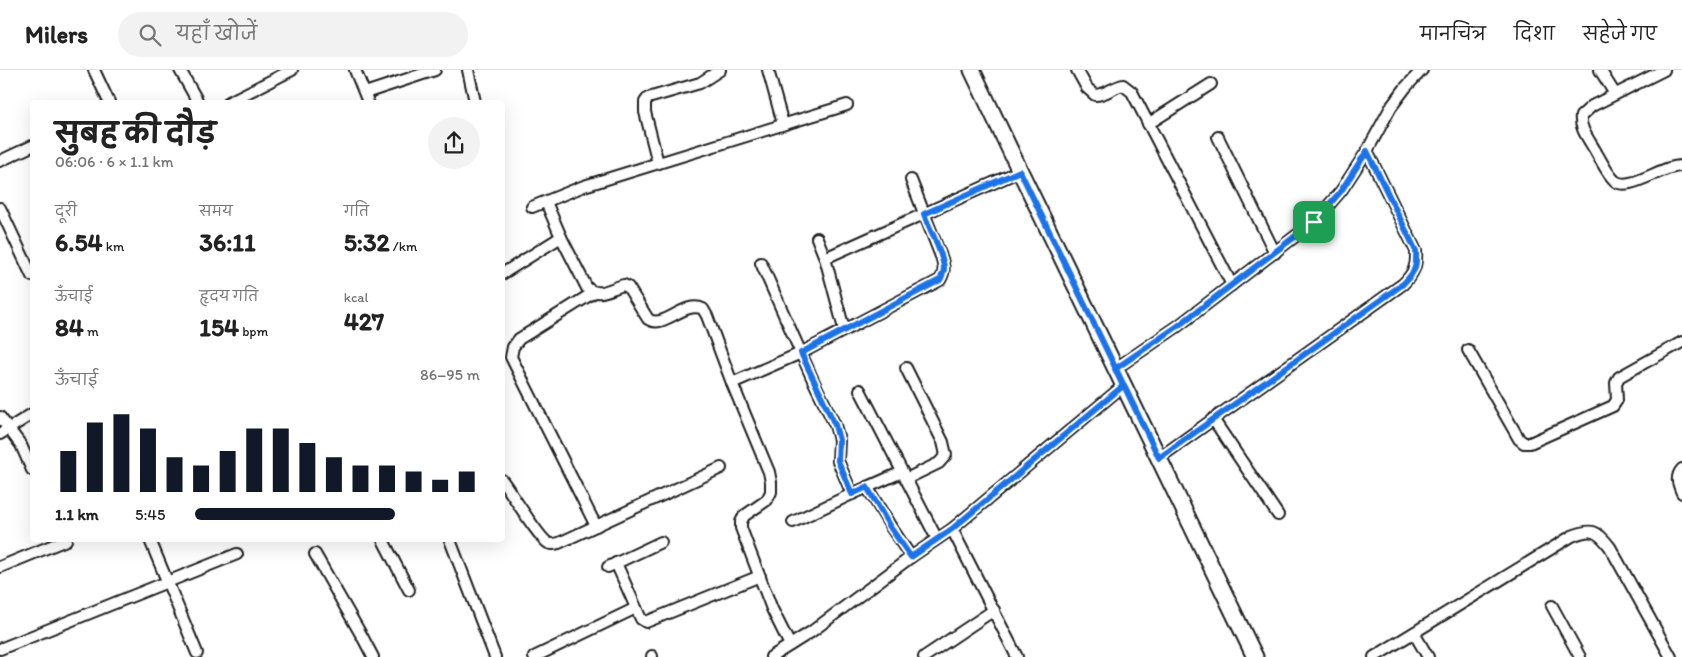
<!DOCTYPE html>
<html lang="hi">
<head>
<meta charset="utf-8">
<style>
	body { margin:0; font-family:Itim,"Playpen Sans Deva",sans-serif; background:#f2f2f2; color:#222; height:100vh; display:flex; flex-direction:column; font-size:19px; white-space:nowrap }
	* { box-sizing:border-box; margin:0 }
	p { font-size:16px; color:#767676 }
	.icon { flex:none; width:28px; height:28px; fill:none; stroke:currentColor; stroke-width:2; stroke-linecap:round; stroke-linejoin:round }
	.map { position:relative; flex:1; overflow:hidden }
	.sheet { position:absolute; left:30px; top:30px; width:475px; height:442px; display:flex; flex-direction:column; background:#fff; border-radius:5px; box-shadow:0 5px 20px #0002 }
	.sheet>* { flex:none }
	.pin { position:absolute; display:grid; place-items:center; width:42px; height:42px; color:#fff; margin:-21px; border-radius:10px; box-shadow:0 2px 8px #0006 }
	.round { display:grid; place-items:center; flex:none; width:52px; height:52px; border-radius:26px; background:#f2f2f2 }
	.headline { display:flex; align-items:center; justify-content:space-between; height:85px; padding:0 25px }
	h1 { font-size:28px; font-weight:700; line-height:38px }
	.figures { display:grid; grid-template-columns:repeat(3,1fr); gap:8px; height:85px; padding:5px 25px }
	.figures div { display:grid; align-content:center }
	.figures b { font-size:25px; font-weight:700 }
	.figures small { font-size:14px; font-weight:400 }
	.figures p { font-size:14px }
	.chart { height:140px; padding:10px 25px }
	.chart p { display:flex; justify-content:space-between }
	.chart svg { width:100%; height:90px; margin-top:5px; stroke:#111827; stroke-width:6 }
	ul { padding:0 25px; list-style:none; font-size:16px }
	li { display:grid; grid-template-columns:80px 60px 1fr; align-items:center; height:38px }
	li i { height:12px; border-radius:6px; background:#111827 }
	header { display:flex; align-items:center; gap:30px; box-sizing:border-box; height:70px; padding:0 25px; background:#fff; border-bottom:1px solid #e0e0e0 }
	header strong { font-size:24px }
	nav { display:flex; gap:28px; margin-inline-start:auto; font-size:18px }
	.search { width:350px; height:45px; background:#f2f2f2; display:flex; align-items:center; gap:12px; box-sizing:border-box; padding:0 18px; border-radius:28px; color:#767676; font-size:19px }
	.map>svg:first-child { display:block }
</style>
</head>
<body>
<header>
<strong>Milers</strong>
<div class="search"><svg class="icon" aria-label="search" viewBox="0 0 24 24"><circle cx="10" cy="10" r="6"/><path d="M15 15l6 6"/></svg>यहाँ खोजें</div>
<nav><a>मानचित्र</a><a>दिशा</a><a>सहेजे गए</a></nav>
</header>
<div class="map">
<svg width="1682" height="587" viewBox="0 0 1682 587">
	<rect width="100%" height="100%" fill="#fff"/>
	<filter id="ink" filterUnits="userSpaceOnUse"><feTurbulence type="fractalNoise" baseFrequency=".02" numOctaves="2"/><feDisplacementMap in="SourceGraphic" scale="10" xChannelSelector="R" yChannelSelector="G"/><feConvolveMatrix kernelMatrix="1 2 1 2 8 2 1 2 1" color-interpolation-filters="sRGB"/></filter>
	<g filter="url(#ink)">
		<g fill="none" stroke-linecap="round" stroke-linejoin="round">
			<g stroke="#1c1c1c" stroke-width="14">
				<g id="minor">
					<path d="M94 0 109 32"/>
					<path d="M180 0 198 32"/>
					<path d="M355 0 368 32"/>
					<path d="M468 0 475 32"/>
					<path d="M768 0 783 54"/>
					<path d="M1077 0 1087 18 1095 25C1106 25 1113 17 1123 15L1132 22 1232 215"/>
					<path d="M1600 0 1615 24"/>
					<path d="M1664 0 1592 36 1581 46C1579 59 1591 72 1597 84 1602 92 1607 103 1614 110 1627 124 1664 94 1682 96"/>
					<path d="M365 23 435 0"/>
					<path d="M229 32 292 0"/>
					<path d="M1148 54 1211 14"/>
					<path d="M1218 67 1275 183"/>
					<path d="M0 91 32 76"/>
					<path d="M658 93 645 42V32L648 28 700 13 720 0"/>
					<path d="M546 132 561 167 587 218C600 228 610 218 624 215L628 217 648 249C664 260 684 230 703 239L707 246 732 313 769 402 771 412V422L767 430 744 446 741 452V458L772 539 790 575"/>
					<path d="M532 137 584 116 847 35"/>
					<path d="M0 138 32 206"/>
					<path d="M817 168 825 188 844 259"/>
					<path d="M825 188 1020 101"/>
					<path d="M761 193 813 310 835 355 839 370 838 391 852 424"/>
					<path d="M502 204 561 167"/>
					<path d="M593 223 519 269 513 277 511 287 596 456"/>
					<path d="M1468 280 1519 369 1524 373H1530L1613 336 1617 330 1616 313 1619 307 1682 272"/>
					<path d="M1115 299 1178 256 1314 152 1341 121 1367 81 1391 37 1406 17 1422 0"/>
					<path d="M732 313 801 283 940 210C945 202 944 197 942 189L911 110"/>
					<path d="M860 320 937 469"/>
					<path d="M0 347 21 375 32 400"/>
					<path d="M1213 349 1278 445"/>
					<path d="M0 364 32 344"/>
					<path d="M1159 388 1403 214C1414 203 1417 196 1416 181L1367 81"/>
					<path d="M1682 399C1675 407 1678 414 1682 423"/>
					<path d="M906 409 939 393 946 385 943 372 906 298"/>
					<path d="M502 410C511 422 538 467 548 473 552 475 555 474 559 473L721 398"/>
					<path d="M867 417 891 457 911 487"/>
					<path d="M793 452 852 424 902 402"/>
					<path d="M952 459 1017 587"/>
					<path d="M150 470 197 583"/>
					<path d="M383 470 409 520"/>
					<path d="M450 470 495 587"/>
					<path d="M315 484 363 568 373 587"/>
					<path d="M616 493 641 549 646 552 760 506"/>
					<path d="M0 497 66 470"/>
					<path d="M608 497 661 472"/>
					<path d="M1552 536 1580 587"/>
					<path d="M1414 563 1428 587"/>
					<path d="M0 579 237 484"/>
					<path d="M652 586V587"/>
					<path d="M534 587 636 538"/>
					<path d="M771 587 811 562 911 487 952 459 1123 316"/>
					<path d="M924 587 994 540"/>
					<path d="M1374 587 1572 466C1592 458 1597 460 1610 477L1671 587"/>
				</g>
			</g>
			<g stroke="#1c1c1c" stroke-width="19">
				<path id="primary" d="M972 0 1020 101 1255 587"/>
			</g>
			<use href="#minor" stroke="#fff" stroke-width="10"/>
			<use href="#primary" stroke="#fff" stroke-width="15"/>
		</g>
	</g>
	<g fill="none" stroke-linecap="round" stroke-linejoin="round" filter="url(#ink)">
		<g stroke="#fff" stroke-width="10">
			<path id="route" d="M1314 152 1178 256 1115 299 1123 316 952 459 911 487 890 457 867 417 852 424 838 391 839 370 835 355 801 283 940 210C942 206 944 203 944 198 943 183 930 160 924 144L1020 101 1159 388 1403 214C1415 202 1417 197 1416 181L1367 81 1341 121 1314 152"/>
		</g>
		<use href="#route" stroke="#1a73e8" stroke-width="6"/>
	</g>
</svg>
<div class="pin" style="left:1314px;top:152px;background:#1e9e55"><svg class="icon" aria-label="arrive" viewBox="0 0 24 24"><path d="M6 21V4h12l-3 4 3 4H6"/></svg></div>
<section class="sheet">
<div class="headline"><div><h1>सुबह की दौड़</h1><p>06:06 · 6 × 1.1 km</p></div><a class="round"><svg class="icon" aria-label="share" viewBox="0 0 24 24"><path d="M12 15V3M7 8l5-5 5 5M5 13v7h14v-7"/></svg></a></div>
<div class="figures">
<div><p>दूरी</p><b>6.54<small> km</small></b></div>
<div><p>समय</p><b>36:11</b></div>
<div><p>गति</p><b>5:32<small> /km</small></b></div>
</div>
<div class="figures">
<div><p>ऊँचाई</p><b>84<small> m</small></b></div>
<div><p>हृदय गति</p><b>154<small> bpm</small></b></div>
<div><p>kcal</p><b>427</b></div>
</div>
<div class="chart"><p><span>ऊँचाई</span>86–95 m</p>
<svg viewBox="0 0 160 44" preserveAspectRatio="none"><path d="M5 44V24M15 44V10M25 44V6M35 44V13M45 44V27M55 44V31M65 44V24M75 44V13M85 44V13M95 44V20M105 44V27M115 44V31M125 44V31M135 44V34M145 44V38M155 44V34"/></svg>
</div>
<ul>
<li><b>1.1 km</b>5:45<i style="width:70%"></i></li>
</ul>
</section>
</div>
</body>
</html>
